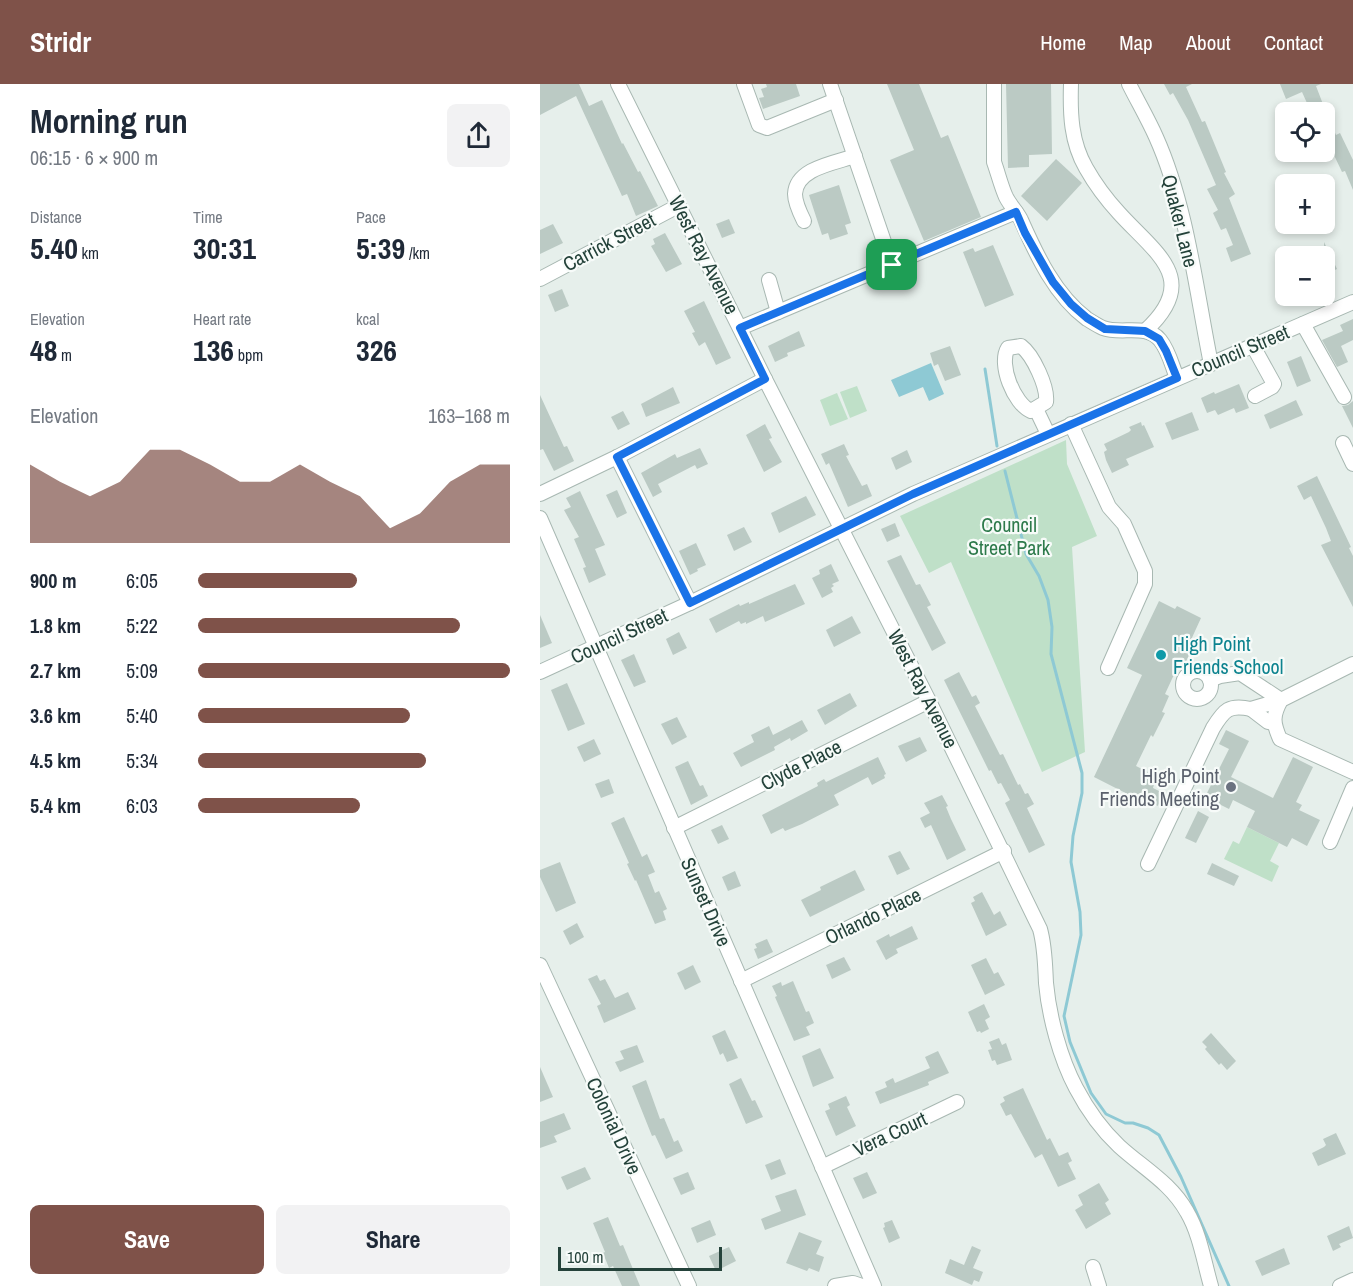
<!DOCTYPE html>
<html lang="en">
<head>
<meta charset="utf-8">
<style>
	body { margin:0; font-family:"Archivo Narrow",sans-serif; background:#f2f2f3; color:#1f2937; height:100vh; display:flex; flex-direction:column; font-size:22px; white-space:nowrap }
	* { box-sizing:border-box; margin:0 }
	p { font-size:20px; color:#747a83 }
	.icon { flex:none; width:33px; height:33px; fill:none; stroke:currentColor; stroke-width:2; stroke-linecap:round; stroke-linejoin:round }
	.map { position:relative; flex:1; overflow:hidden }
	.details { display:flex; flex-direction:column; background:#fff; width:540px }
	.details>* { flex:none }
	.fabs { position:absolute; left:735px; top:18px; display:grid; gap:12px }
	.fabs a { display:grid; place-items:center; width:60px; height:60px; border-radius:9px; background:#fff; box-shadow:0 3px 9px #0003; font-size:30px }
	.scale { position:absolute; left:18px; bottom:15px; width:164px; box-sizing:border-box; padding-left:6px; border:3px solid #24423a; border-top:0; font-size:16px; line-height:21px; white-space:nowrap; color:#24423a; -webkit-text-stroke:4px #f7fbf9; paint-order:stroke }
	.pin { position:absolute; display:grid; place-items:center; width:51px; height:51px; color:#fff; margin:-26px; border-radius:12px; box-shadow:0 3px 9px #0006 }
	.round { display:grid; place-items:center; flex:none; width:63px; height:63px; border-radius:9px; background:#f2f2f3 }
	.headline { display:flex; align-items:center; justify-content:space-between; height:102px; padding:0 30px }
	h1 { font-size:33px; font-weight:700; line-height:45px }
	.figures { display:grid; grid-template-columns:repeat(3,1fr); gap:9px; height:102px; padding:6px 30px }
	.figures div { display:grid; align-content:center }
	.figures b { font-size:30px; font-weight:700 }
	.figures small { font-size:16px; font-weight:400 }
	.figures p { font-size:16px }
	.chart { height:168px; padding:12px 30px }
	.chart p { display:flex; justify-content:space-between }
	.chart svg { width:100%; height:108px; margin-top:6px; fill:#7f5249; opacity:.7 }
	.primary-button { display:flex; gap:12px; margin-top:auto; padding:12px 30px }
	.primary-button a { flex:1; height:69px; border-radius:9px; background:#7f5249; color:#fff; font-size:24px; font-weight:700; line-height:69px; text-align:center }
	.primary-button a+a { background:#f2f2f3; color:#1f2937 }
	ul { padding:0 30px; list-style:none; font-size:20px }
	li { display:grid; grid-template-columns:96px 72px 1fr; align-items:center; height:45px }
	li i { height:15px; border-radius:8px; background:#7f5249 }
	header { display:flex; align-items:center; gap:36px; box-sizing:border-box; height:84px; padding:0 30px; background:#7f5249; color:#fff }
	header strong { font-size:28px }
	nav { display:flex; gap:33px; margin-inline-start:auto; font-size:21px }
	main { display:flex; flex:1; min-height:0 }
	.map>svg:first-child { display:block }
</style>
</head>
<body>
<header>
<strong>Stridr</strong>
<nav><a>Home</a><a>Map</a><a>About</a><a>Contact</a></nav>
</header>
<main>
<section class="details">
<div class="headline"><div><h1>Morning run</h1><p>06:15 · 6 × 900 m</p></div><a class="round"><svg class="icon" aria-label="share" viewBox="0 0 24 24"><path d="M12 15V3M7 8l5-5 5 5M5 13v7h14v-7"/></svg></a></div>
<div class="figures">
<div><p>Distance</p><b>5.40<small> km</small></b></div>
<div><p>Time</p><b>30:31</b></div>
<div><p>Pace</p><b>5:39<small> /km</small></b></div>
</div>
<div class="figures">
<div><p>Elevation</p><b>48<small> m</small></b></div>
<div><p>Heart rate</p><b>136<small> bpm</small></b></div>
<div><p>kcal</p><b>326</b></div>
</div>
<div class="chart"><p><span>Elevation</span>163–168 m</p>
<svg viewBox="0 0 160 44" preserveAspectRatio="none"><path d="M0 44V12L10 19L20 25L30 19L40 6L50 6L60 12L70 19L80 19L90 12L100 19L110 25L120 38L130 32L140 19L150 12L160 12V44z"/></svg>
</div>
<ul>
<li><b>900 m</b>6:05<i style="width:51%"></i></li>
<li><b>1.8 km</b>5:22<i style="width:84%"></i></li>
<li><b>2.7 km</b>5:09<i style="width:100%"></i></li>
<li><b>3.6 km</b>5:40<i style="width:68%"></i></li>
<li><b>4.5 km</b>5:34<i style="width:73%"></i></li>
<li><b>5.4 km</b>6:03<i style="width:52%"></i></li>
</ul>
<div class="primary-button"><a>Save</a><a>Share</a></div>
</section>
<div class="map">
<svg width="813" height="1202" viewBox="0 0 813 1202">
	<rect width="100%" height="100%" fill="#e6efeb"/>
	<g fill="#bfe0c8">
		<path d="M317 302 327 327 310 334 300 308Z"/>
		<path d="M297 309 308 335 290 342 280 316Z"/>
		<path d="M526 356 527 380 557 452 532 463 545 668 502 688 411 478 389 489 360 432Z"/>
		<path d="M707 743 739 759 730 777 739 782 732 798 684 775 693 757 699 760Z"/>
	</g>
	<path fill="#8ec9d4" d="M391 279 404 310 389 317 383 303 359 313 351 296Z"/>
	<g fill="none" stroke-linecap="round" stroke-linejoin="round">
		<g stroke="#8ec9d4" stroke-width="3">
			<path d="M445 285 457 362"/>
			<path d="M465 387 486 470 499 492 508 516 512 543 511 570 542 689V709L533 752 531 778 540 828 541 851 524 932 530 958 551 1009 566 1030 585 1039H593L608 1044 619 1051 641 1093 689 1202"/>
		</g>
	</g>
	<g fill="#bbcac4">
		<path d="M0 0H39L49 22 62 16 82 60 83 59 98 88 100 87 118 122 96 132 87 110 82 112 36 12 0 31Z"/>
		<path d="M226 0H256L260 12 223 25 219 14 224 13 221 5 227 3Z"/>
		<path d="M347 0H379L401 54 408 51 441 133 384 157 350 76 374 66Z"/>
		<path d="M466 0H511L512 70 489 71V83L468 84Z"/>
		<path d="M624 0H652L646 3 662 38 665 37 686 88 684 89 695 110 689 114 711 170 691 178 686 164 693 161 686 144 681 146 673 129 678 126 667 105 676 101 648 36 633 9 630 11Z"/>
		<path d="M740 0H781L776 2 786 28 796 51 800 49 813 76V106L805 87 802 88 784 50V28H771L762 8 746 15Z"/>
		<path d="M516 75 542 99 507 137 481 112Z"/>
		<path d="M299 101 311 139 305 141 308 150 290 156 288 149 282 151 269 111Z"/>
		<path d="M189 135 195 149 182 154 176 140Z"/>
		<path d="M13 140 23 159 0 170V146Z"/>
		<path d="M125 149 142 180 126 188 111 162 115 160 113 155Z"/>
		<path d="M784 158 797 185 784 191Z"/>
		<path d="M453 161 474 211 445 223 423 168 433 164 435 168Z"/>
		<path d="M22 205 29 222 15 228 8 211Z"/>
		<path d="M164 217 191 274 176 281 165 258 159 262 152 249 155 248 144 227Z"/>
		<path d="M813 235V256L801 262 808 278 797 283 782 256 803 247 800 241Z"/>
		<path d="M259 247 265 262 247 269 248 272 235 278 228 262Z"/>
		<path d="M410 262 421 291 405 297 398 280 394 282 390 269Z"/>
		<path d="M761 272 771 297 757 303 747 278Z"/>
		<path d="M699 300 709 324 696 329 694 324 678 331 675 326 667 329 661 314 674 308 675 310Z"/>
		<path d="M133 303 140 319 106 333 101 320Z"/>
		<path d="M0 311 24 363 27 362 34 377 14 387 3 365 0 366Z"/>
		<path d="M756 316 763 331 730 345 724 331Z"/>
		<path d="M813 317V344L802 322 808 321Z"/>
		<path d="M83 327 90 340 78 346 71 333Z"/>
		<path d="M652 328 659 346 632 356 625 339Z"/>
		<path d="M601 338 602 342 604 341 614 363 586 375 589 381 572 389 566 376 564 368 567 366 564 360 589 348 591 346 589 343Z"/>
		<path d="M225 340 232 354 229 355 242 378 224 388 206 351Z"/>
		<path d="M304 360 309 371 306 372 322 402 327 400 332 412 308 423 289 379 286 381 281 370Z"/>
		<path d="M160 364 168 380 157 385 155 381 118 400 122 408 113 413 101 389 135 370 137 374Z"/>
		<path d="M367 366 372 378 356 386 351 374Z"/>
		<path d="M777 392 811 463 809 464 813 472V523L781 461 791 457 786 444 771 412 764 416 757 402Z"/>
		<path d="M77 406 87 429 77 434 66 411Z"/>
		<path d="M40 407 65 461 55 465 66 491 49 499 43 484 46 483 34 455 39 453 24 426 31 423 26 414Z"/>
		<path d="M266 412 276 431 239 449 231 429Z"/>
		<path d="M355 439 360 452 347 458 341 445Z"/>
		<path d="M204 443 212 458 194 467 187 451Z"/>
		<path d="M156 459 166 481 157 485 158 487 150 491 139 467Z"/>
		<path d="M361 471 376 501 380 500 391 521 387 523 406 559 392 567 347 477Z"/>
		<path d="M291 480 299 497 292 500 294 502 291 504 293 508 282 514 272 494 280 490 279 486Z"/>
		<path d="M255 500 265 520 225 538 223 532 206 540V538L201 540 199 537 176 549 169 535 199 520 200 522 209 518V520Z"/>
		<path d="M619 517 635 525 637 522 661 534 650 558 654 560 643 584 638 582 625 610 629 612 622 628 625 629 613 653 611 651 596 682 616 692 613 704 623 709 618 722 614 720 613 723 554 693 602 591 587 584Z"/>
		<path d="M0 531 12 559 0 564Z"/>
		<path d="M312 532 321 549 294 563 286 546Z"/>
		<path d="M139 548 147 564 133 571 126 555Z"/>
		<path d="M94 570 106 598 94 603 81 576Z"/>
		<path d="M419 588 432 613 436 611 440 619 435 622 460 671 463 670 478 701 480 700 485 710 488 709 494 720 487 724 505 761 489 769 465 719 470 716 461 699 458 700 451 686 449 687 404 596Z"/>
		<path d="M27 599 45 640 28 647 11 606Z"/>
		<path d="M310 609 317 622 285 641 277 626Z"/>
		<path d="M137 633 147 653 132 661 121 640Z"/>
		<path d="M262 636 268 647 251 657 250 654 234 663 235 666 201 683 193 669 214 658 211 651 229 642 233 651Z"/>
		<path d="M686 646 709 657 691 693 733 714 753 673 773 683 756 718 762 721 759 726 780 736 767 762 752 754 747 763 707 743 715 727 693 716 689 725 665 713 689 665 679 660Z"/>
		<path d="M380 653 387 667 366 678 358 662Z"/>
		<path d="M54 655 61 670 44 678 37 663Z"/>
		<path d="M338 673 346 690 344 691 345 694 332 701 328 693 294 711 299 721 262 740 245 747 243 744 231 750 222 731 278 702 277 699 284 695 286 698Z"/>
		<path d="M148 677 159 700 160 702 163 701 168 712 151 721 135 683Z"/>
		<path d="M69 695 74 709 61 714 55 700Z"/>
		<path d="M402 711 408 722 406 723 411 735 426 766 407 776 391 741 385 744 380 734 390 729 384 719Z"/>
		<path d="M658 727 669 733 656 759 645 754Z"/>
		<path d="M84 733 102 773 107 770 115 788 108 791 115 809 119 807 127 825 123 827 126 836 115 840 96 796 95 797 87 780 89 779 71 739Z"/>
		<path d="M182 741 189 755 178 760 171 746Z"/>
		<path d="M360 767 370 785 357 791 348 772Z"/>
		<path d="M20 778 36 819 16 828 0 793V786Z"/>
		<path d="M672 779 699 792 694 802 667 790Z"/>
		<path d="M315 786 325 806 270 833 261 816 281 806 280 803Z"/>
		<path d="M195 787 201 802 188 807 182 793Z"/>
		<path d="M442 808 454 831 460 827 467 841 446 852 431 819 435 817 433 813Z"/>
		<path d="M37 839 44 853 30 861 23 847Z"/>
		<path d="M372 842 378 855 356 865 358 869 346 876 336 857 349 850 350 853Z"/>
		<path d="M227 855 233 868 218 875 214 865 217 864 215 860Z"/>
		<path d="M304 873 311 886 292 895 286 881Z"/>
		<path d="M446 874 454 890 458 888 465 901 445 911 431 881Z"/>
		<path d="M153 881 161 898 145 906 137 889Z"/>
		<path d="M57 891 60 897 65 895 75 914 88 908 96 925 64 939 57 922 61 920 48 895Z"/>
		<path d="M253 897 266 928 269 927 274 939 266 943 270 951 254 957 235 913 237 912 232 902 241 898 242 902Z"/>
		<path d="M444 920 450 933 445 936 449 945 441 949 440 947 437 948 428 928Z"/>
		<path d="M185 946 198 974 187 978 183 969 180 971 172 952Z"/>
		<path d="M671 949 696 977 687 986 681 979 679 981 665 965 667 963 662 958Z"/>
		<path d="M459 954 462 961 466 959 472 976 457 981 455 976 452 977 448 966 452 965 449 958Z"/>
		<path d="M97 961 104 978 80 988 75 978 84 975 80 967Z"/>
		<path d="M280 964 294 994 273 1003 262 972Z"/>
		<path d="M398 967 409 989 388 998 389 1001 340 1020 335 1008 347 1003 345 998 353 994 355 999 390 984 385 973Z"/>
		<path d="M0 983 13 1013 0 1018Z"/>
		<path d="M201 994 212 1017 215 1016 223 1033 206 1040 189 1000Z"/>
		<path d="M106 996 120 1035 124 1034 134 1058 138 1056 143 1067 126 1075 115 1051 112 1052 92 1002Z"/>
		<path d="M483 1004 507 1056 510 1054 519 1072 528 1068 532 1077 528 1079 536 1095 518 1103 502 1070 495 1074 471 1030 466 1032 460 1020 465 1017 463 1013Z"/>
		<path d="M306 1012 310 1021 307 1023 316 1042 296 1052 285 1027 290 1025 288 1020Z"/>
		<path d="M24 1029 31 1045 14 1052 17 1058 0 1064V1038Z"/>
		<path d="M796 1049 806 1070 778 1082 772 1069 784 1063 786 1061 783 1055Z"/>
		<path d="M240 1075 246 1090 231 1096 225 1081Z"/>
		<path d="M45 1083 51 1095 27 1106 21 1093Z"/>
		<path d="M148 1088 155 1105 141 1111 133 1094Z"/>
		<path d="M327 1088 337 1109 323 1115 313 1094Z"/>
		<path d="M559 1099 569 1116 565 1119 571 1130 546 1145 535 1126 543 1121 538 1111Z"/>
		<path d="M256 1105 266 1131 225 1146 221 1135 241 1127 235 1112Z"/>
		<path d="M68 1133 80 1162 83 1161 100 1202H82L73 1182 69 1184 63 1169 65 1168 53 1139Z"/>
		<path d="M170 1136 176 1151 157 1159 151 1144Z"/>
		<path d="M352 1136 360 1154 349 1159 343 1144 345 1143 344 1139Z"/>
		<path d="M809 1142 813 1154 799 1160 801 1163 793 1167 787 1152Z"/>
		<path d="M259 1148 282 1157 276 1170 284 1173 279 1188 269 1184 267 1187 246 1179Z"/>
		<path d="M432 1162 441 1166 433 1184 443 1188 439 1198 434 1196 432 1201 405 1189 410 1175 424 1181Z"/>
		<path d="M189 1163 196 1177 176 1187 169 1172Z"/>
		<path d="M744 1164 750 1180 722 1192 715 1177Z"/>
	</g>
	<g fill="none" stroke-linecap="round" stroke-linejoin="round">
		<g stroke="#a8b8b2" stroke-width="16">
			<g id="minor">
				<path d="M78 0 225 295 389 617 500 845C505 863 505 880 506 899 509 932 520 974 536 1004 547 1025 562 1046 579 1062 603 1084 631 1099 647 1128 660 1150 664 1178 671 1202"/>
				<path d="M204 0 219 41 227 44 296 16"/>
				<path d="M290 0 352 181"/>
				<path d="M454 0V78C458 89 461 102 466 113 470 121 477 128 481 136 497 172 515 211 547 235 552 238 558 242 563 244 581 251 606 239 620 256 629 267 632 282 637 294"/>
				<path d="M531 0C530 30 531 58 546 84 555 100 567 116 579 129 615 169 662 195 605 247"/>
				<path d="M589 0C598 18 608 35 616 53 647 122 656 206 671 280"/>
				<path d="M264 137C260 129 255 119 255 110 256 84 295 79 315 72"/>
				<path d="M0 195 138 122"/>
				<path d="M229 196 238 228"/>
				<path d="M763 240 804 313"/>
				<path d="M200 244 476 128"/>
				<path d="M481 262C493 271 508 303 506 318L491 327C474 320 458 280 468 264Z"/>
				<path d="M713 262 734 300 732 303 715 312"/>
				<path d="M496 325 508 350"/>
				<path d="M531 340 569 423 584 440 605 487V500L568 584"/>
				<path d="M803 359 813 380"/>
				<path d="M77 373 150 519"/>
				<path d="M0 410 77 373 225 295"/>
				<path d="M0 434 334 1202"/>
				<path d="M813 580 741 616C732 632 733 639 740 655L813 688"/>
				<circle cx="657" cy="601" r="14"/>
				<path d="M0 588 150 519 373 410 813 218"/>
				<path d="M670 596 680 592 700 589 741 616"/>
				<path d="M733 639 728 638 711 625 741 616"/>
				<path d="M134 744 389 617"/>
				<path d="M790 758 813 704"/>
				<path d="M608 780 673 644C684 626 689 620 711 625"/>
				<path d="M0 881 149 1202"/>
				<path d="M201 897 464 767"/>
				<path d="M282 1083 417 1018"/>
				<path d="M553 1183 559 1202"/>
				<path d="M295 1202 313 1199 322 1202"/>
				<path d="M800 1202 813 1196"/>
			</g>
		</g>
		<use href="#minor" stroke="#fff" stroke-width="14"/>
	</g>
	<g fill="none" stroke-linecap="round" stroke-linejoin="round">
		<g stroke="#fff" stroke-width="12">
			<path id="route" d="M476 128 485 149 513 198 531 220 547 234 565 245 605 247 619 255 626 267 637 294 373 410 150 519 77 373 225 295 200 244Z"/>
		</g>
		<use href="#route" stroke="#1a73e8" stroke-width="8"/>
	</g>
	<circle fill="#0f9aa8" stroke="#f7fbf9" stroke-width="2" cx="621" cy="571" r="6"/>
	<circle fill="#6b7280" stroke="#f7fbf9" stroke-width="2" cx="691" cy="703" r="6"/>
	<g text-anchor="middle" stroke-width="4.5" stroke-linejoin="round" paint-order="stroke">
		<g font-size="20" fill="#24423a" stroke="#f7fbf9">
			<text transform="translate(640 137) rotate(76)" y="7">Quaker Lane</text>
			<text transform="translate(69 158) rotate(-28)" y="7">Carrick Street</text>
			<text transform="translate(164 171) rotate(63)" y="7">West Ray Avenue</text>
			<text transform="translate(700 267) rotate(-23)" y="7">Council Street</text>
			<text transform="translate(79 552) rotate(-25)" y="7">Council Street</text>
			<text transform="translate(383 605) rotate(63)" y="7">West Ray Avenue</text>
			<text transform="translate(261 681) rotate(-27)" y="7">Clyde Place</text>
			<text transform="translate(166 818) rotate(66)" y="7">Sunset Drive</text>
			<text transform="translate(333 832) rotate(-26)" y="7">Orlando Place</text>
			<text transform="translate(74 1042) rotate(65)" y="7">Colonial Drive</text>
			<text transform="translate(350 1050) rotate(-25)" y="7">Vera Court</text>
		</g>
		<g font-size="20" fill="#2d7a4b" stroke="#f7fbf9">
			<text x="469" y="448">Council<tspan x="469" dy="23">Street Park</tspan></text>
		</g>
		<g font-size="20" fill="#0d838f" stroke="#f7fbf9" text-anchor="start">
			<text x="633" y="567">High Point<tspan x="633" dy="23">Friends School</tspan></text>
		</g>
		<g font-size="20" fill="#5b616d" stroke="#f7fbf9" text-anchor="end">
			<text x="679" y="699">High Point<tspan x="679" dy="23">Friends Meeting</tspan></text>
		</g>
	</g>
</svg>
<div class="fabs">
<a><svg class="icon" aria-label="locate" viewBox="0 0 24 24"><circle cx="12" cy="12" r="6"/><path d="M12 2v4M12 18v4M2 12h4M18 12h4"/></svg></a>
<a>+</a>
<a>−</a>
</div>
<div class="scale">100 m</div>
<div class="pin" style="left:352px;top:181px;background:#1e9e55"><svg class="icon" aria-label="arrive" viewBox="0 0 24 24"><path d="M6 21V4h12l-3 4 3 4H6"/></svg></div>
</div>
</main>
</body>
</html>
